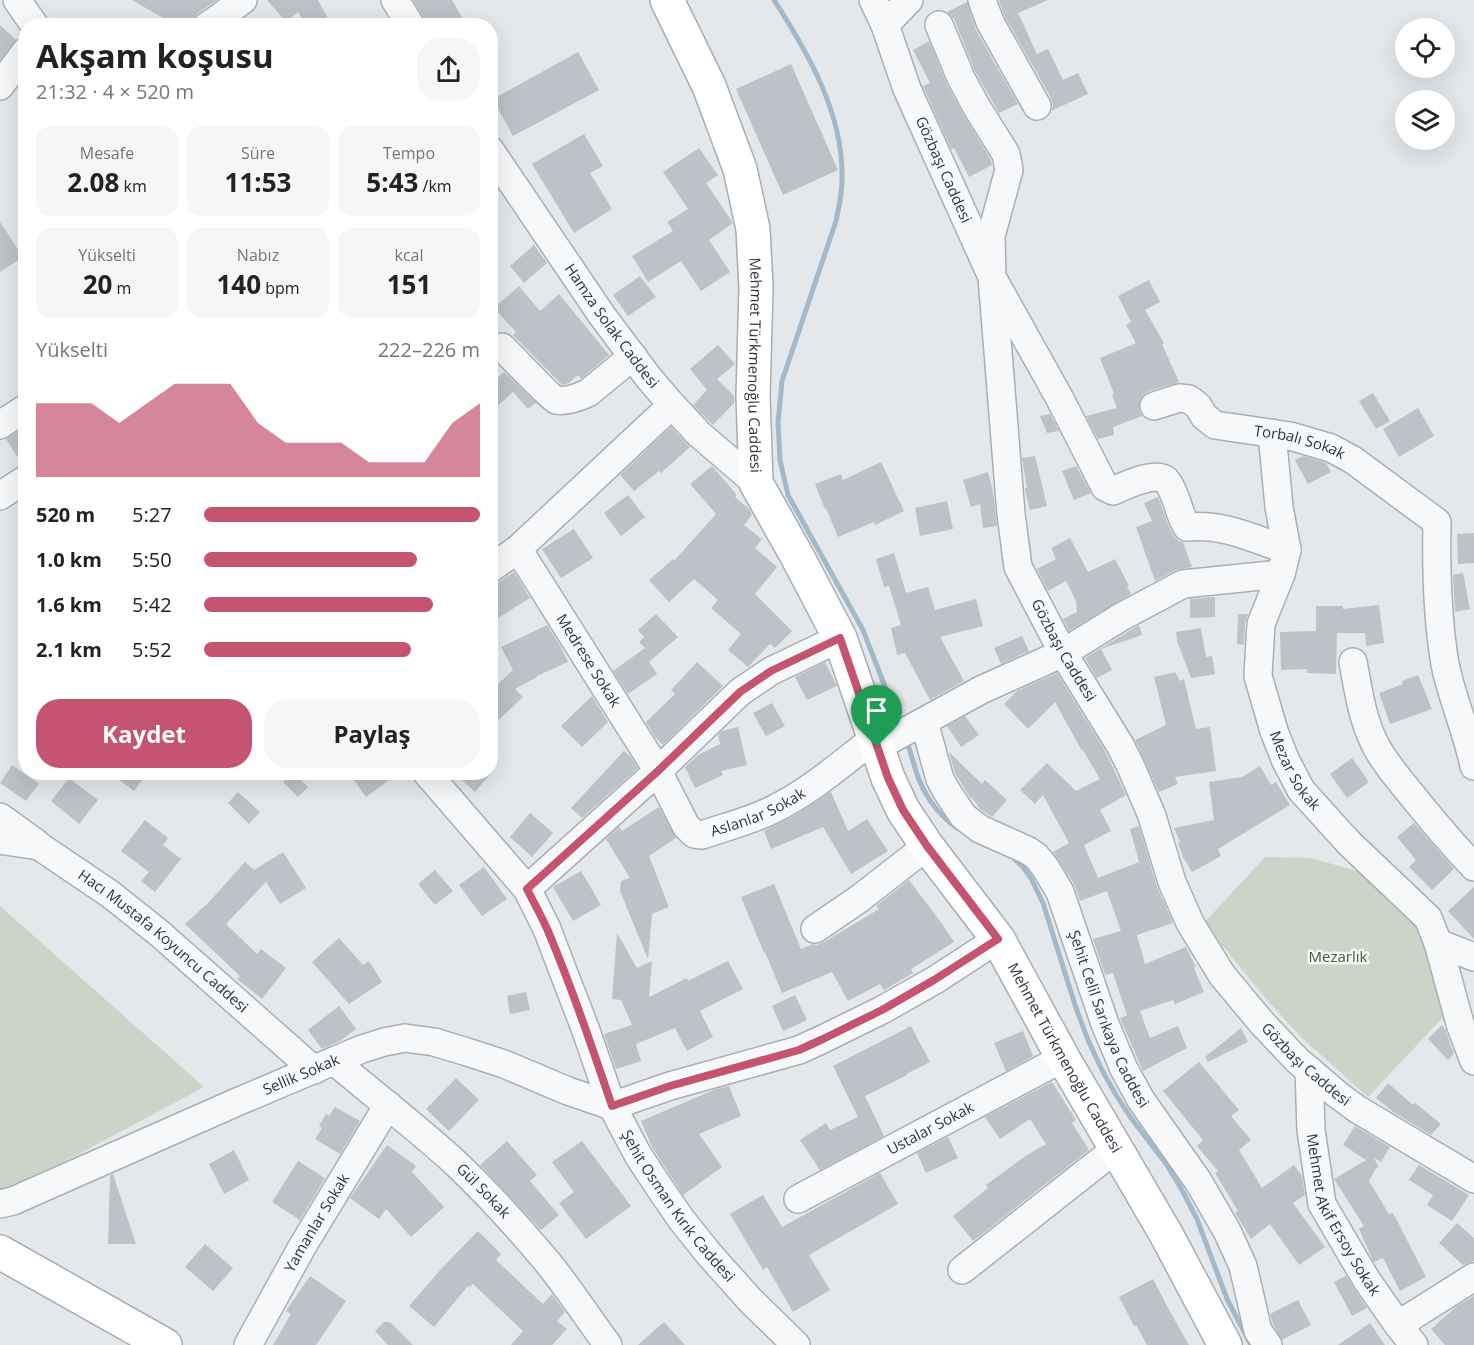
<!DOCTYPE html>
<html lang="tr">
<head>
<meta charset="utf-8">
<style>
	body { margin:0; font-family:"Open Sans",sans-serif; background:#f6f6f6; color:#222; height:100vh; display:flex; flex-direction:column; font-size:22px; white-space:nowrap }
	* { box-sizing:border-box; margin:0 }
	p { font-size:20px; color:#767676 }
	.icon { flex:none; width:33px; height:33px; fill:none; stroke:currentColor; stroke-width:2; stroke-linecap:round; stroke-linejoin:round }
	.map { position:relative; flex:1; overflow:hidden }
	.drawer { position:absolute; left:18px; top:18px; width:480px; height:762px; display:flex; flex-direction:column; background:#fff; border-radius:24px; box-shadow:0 6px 24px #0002 }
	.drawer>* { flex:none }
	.buttons { position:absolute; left:1395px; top:18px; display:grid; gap:12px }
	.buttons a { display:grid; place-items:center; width:60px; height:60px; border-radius:50%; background:#fff; box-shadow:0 6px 24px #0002; font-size:30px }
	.pin { position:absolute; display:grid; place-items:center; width:51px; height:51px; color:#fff; margin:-62px -26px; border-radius:50% 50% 50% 0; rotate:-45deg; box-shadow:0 0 6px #0007 }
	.pin .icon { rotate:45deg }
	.round { display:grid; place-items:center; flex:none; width:63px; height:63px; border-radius:24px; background:#f6f6f6 }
	.summary { display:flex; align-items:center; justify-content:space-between; height:102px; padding:0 18px }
	h1 { font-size:33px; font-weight:700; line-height:45px }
	.metrics { display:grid; grid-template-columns:repeat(3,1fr); gap:9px; height:102px; padding:6px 18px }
	.metrics div { display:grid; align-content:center; border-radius:15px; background:#f6f6f6; text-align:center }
	.metrics b { font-size:26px; font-weight:700 }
	.metrics small { font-size:16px; font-weight:400 }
	.metrics p { font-size:16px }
	.chart { height:168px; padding:12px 18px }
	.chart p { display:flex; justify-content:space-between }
	.chart svg { width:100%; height:108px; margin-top:6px; fill:#c55471; opacity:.7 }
	.primary-button { display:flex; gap:12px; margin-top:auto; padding:12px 18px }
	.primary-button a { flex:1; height:69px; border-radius:24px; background:#c55471; color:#fff; font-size:24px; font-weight:700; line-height:69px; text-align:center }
	.primary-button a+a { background:#f6f6f6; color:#222 }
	ul { padding:0 18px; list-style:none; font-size:20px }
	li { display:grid; grid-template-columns:96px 72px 1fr; align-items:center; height:45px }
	li i { height:15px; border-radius:8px; background:#c55471 }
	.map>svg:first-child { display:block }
</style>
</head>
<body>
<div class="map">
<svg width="1474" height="1345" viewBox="0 0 1474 1345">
	<rect width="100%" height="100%" fill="#e4e8eb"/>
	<g fill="#cbd4c6">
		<path d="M1265 857 1310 858 1354 870 1371 878 1408 912 1420 932 1448 1012 1368 1097 1302 1038 1266 999 1204 923Z"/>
		<path d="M0 906 204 1087 4 1194 0 1195Z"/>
	</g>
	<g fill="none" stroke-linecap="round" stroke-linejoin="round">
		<g stroke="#a3b9c8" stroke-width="5">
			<path d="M774 0C808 53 844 114 842 180 842 194 839 207 836 221L782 381 778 422 780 460 788 495 863 630 900 725"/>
			<path d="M906 740C910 750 913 761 916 771 923 794 938 814 957 828"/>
			<path d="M1010 855 1022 866 1031 878 1043 903 1076 1008 1088 1040 1102 1070 1116 1095 1131 1118 1167 1165 1183 1192 1197 1219 1227 1299 1251 1345"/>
		</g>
	</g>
	<g fill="#bcc2c8">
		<path d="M132 0H217L198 13 193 19 192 23 186 26H177Z"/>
		<path d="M267 0H318L332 26H306L298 12 286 22Z"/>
		<path d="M413 0H452L467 26H427L424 18Z"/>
		<path d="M999 0H1048L1018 13 1037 54 1048 49 1063 80 1078 73 1088 94 1051 111 1053 106 1051 98 1004 15Z"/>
		<path d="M967 2 976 30 1018 104 999 113 975 71 954 19 947 12Z"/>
		<path d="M0 25 16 40 0 60Z"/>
		<path d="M929 41 947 85 963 114 991 160 992 165 969 177 954 148 951 149 923 86 930 83 913 50Z"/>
		<path d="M578 52 599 90 513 136 493 99Z"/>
		<path d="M791 64 838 170 783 195 736 89Z"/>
		<path d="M584 134 603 166 590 173 612 209 574 233 532 164Z"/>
		<path d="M699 148 718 175 706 183 733 223 709 240 730 272 701 291 681 261 648 282 632 256 673 231 667 222 688 209 663 172Z"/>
		<path d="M0 222 23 257 0 272Z"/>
		<path d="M534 245 547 263 524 283 510 266Z"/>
		<path d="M640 276 656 297 628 316 613 295Z"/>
		<path d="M1149 280 1160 302 1145 310 1164 343 1162 344 1179 382 1149 391 1143 395 1139 403V410L1142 416 1113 427 1114 435 1098 439 1086 416 1117 408 1112 395 1114 394 1100 358 1136 343 1126 325 1131 322 1118 296Z"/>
		<path d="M519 286 540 311 559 294 609 355 581 379 578 375 569 383 562 385 513 335 516 332 494 308Z"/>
		<path d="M718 345 735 364 717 379 734 396V403L713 425 693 405 707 390 690 369Z"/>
		<path d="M504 372 536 403 528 409 513 392 490 413V385Z"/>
		<path d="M1373 393 1390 421 1376 429 1359 401Z"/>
		<path d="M1418 408 1434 436 1399 457 1383 429Z"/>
		<path d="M1050 414 1059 431 1047 433 1040 416Z"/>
		<path d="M26 427V463L22 464 6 439Z"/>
		<path d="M671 427 690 447 661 473 659 471 634 491 620 475Z"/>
		<path d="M1035 456 1047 506 1030 510 1025 490V488H1027L1022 458Z"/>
		<path d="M1303 456 1326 463 1331 472 1308 484 1295 460Z"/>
		<path d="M881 462 904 511 875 525 874 522 838 537 826 508 825 509 815 484 841 474 843 480Z"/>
		<path d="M712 466 737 495 735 497 750 510 752 515 744 525 762 539 755 548 777 567 755 594 792 631 775 648 770 644 748 667 728 650 741 634 711 608 718 600 694 579 669 602 649 580 673 559 674 561 716 514 690 484Z"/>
		<path d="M1076 466 1091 493 1074 500 1062 471Z"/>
		<path d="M988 472 993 491 997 526 983 528 980 504 971 507 963 480Z"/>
		<path d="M628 495 645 517 621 536 604 513Z"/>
		<path d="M1158 497 1169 527 1174 536 1179 541 1183 542 1192 567 1176 570 1155 581 1136 527 1152 521 1144 503Z"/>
		<path d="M947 501 953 529 920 536 915 508Z"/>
		<path d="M574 529 593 558 561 578 542 549Z"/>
		<path d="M1474 533V563L1458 564 1457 534Z"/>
		<path d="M1070 538 1088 572 1115 559 1129 586 1127 587 1131 594 1069 631 1063 619 1077 612 1076 601 1066 581 1048 591 1037 569 1056 559 1051 548Z"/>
		<path d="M894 553 906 593 928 587 935 610 976 599 983 626 940 637 964 681 930 700 905 653 897 655 891 628 901 625 889 586 884 587 876 559Z"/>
		<path d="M514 572 530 598 490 623V585L499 582Z"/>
		<path d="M1463 573 1470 609 1455 612 1453 575Z"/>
		<path d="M1215 597V617L1190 618V599Z"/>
		<path d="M1379 605 1384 643 1366 646 1365 633H1337L1336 674 1307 673V669L1281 670 1280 632 1316 631V606H1343V609Z"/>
		<path d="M656 614 678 637 649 662 657 674 628 694 613 671 645 648 639 642 644 637 638 630Z"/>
		<path d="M1238 614H1248L1245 623 1244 645 1237 644Z"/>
		<path d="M547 625 560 645 568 662 537 676V677L515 689 523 697 490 728V692L513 670 501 647Z"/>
		<path d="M1139 625 1142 635 1101 649 1112 670 1097 678 1085 658Z"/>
		<path d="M1201 628 1206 657 1212 656 1215 674 1191 678 1177 641 1176 632Z"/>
		<path d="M1022 636 1029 651 1001 664 994 648Z"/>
		<path d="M697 662 723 686 663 745 655 737 646 722 675 694 671 690Z"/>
		<path d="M825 662 837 686 807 700 795 677Z"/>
		<path d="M1175 672 1180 681 1184 679 1196 729 1210 727 1216 771 1175 777 1178 784 1159 792 1135 740 1166 725 1154 677Z"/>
		<path d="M1057 673 1104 749 1126 795 1100 810 1111 831 1084 845 1098 878 1139 862 1130 829 1139 826 1157 887 1173 923 1137 935 1145 964 1186 947 1196 967 1194 968 1204 992 1175 1004 1173 1000 1140 1011 1150 1038 1178 1026 1187 1048 1143 1071 1120 1018 1127 1015 1113 973 1105 975 1093 939 1121 931 1107 891 1080 901 1074 884 1053 852 1069 843 1043 795 1035 804 1020 790 1047 763 1076 791 1100 779 1083 750 1082 751 1055 702 1028 729 1004 704 1017 691Z"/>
		<path d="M1418 675 1432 709 1390 724 1379 693 1403 684 1402 681Z"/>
		<path d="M592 696 608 722 582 747 561 726Z"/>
		<path d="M772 703 785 726 766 736 753 713Z"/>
		<path d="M965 716 979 735 961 747 947 726Z"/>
		<path d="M738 727 747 765 721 771 723 775 695 788 685 767 698 755 720 744 718 735 722 731Z"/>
		<path d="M624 751 630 756 638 768 582 818 571 808Z"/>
		<path d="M949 752 982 784 985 780 1007 800 992 817 980 809 972 798 971 799 955 773Z"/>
		<path d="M1352 758 1369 782 1347 798 1330 774Z"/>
		<path d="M12 765 39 784 26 801 0 783Z"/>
		<path d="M1260 766 1271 785 1276 782 1290 805 1218 849 1221 856 1192 872 1183 857 1178 843 1180 842 1174 828 1214 820 1209 782 1242 777Z"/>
		<path d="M109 772H148L134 791Z"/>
		<path d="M293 772 308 787 298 797 283 782Z"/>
		<path d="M348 772H400L366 797Z"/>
		<path d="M453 772H492L475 792Z"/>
		<path d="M69 778 98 800 79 824 51 801Z"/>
		<path d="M238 792 260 812 249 824 228 803Z"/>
		<path d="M831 792 848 831 867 819 888 851 851 874 823 827 771 849 764 831 794 816Z"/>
		<path d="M659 807 676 838 649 856 669 907 652 914 648 959 620 891 621 881 630 878 606 839 619 827 622 831Z"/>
		<path d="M530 813 553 833 532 857 510 837Z"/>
		<path d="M145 820 168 838 163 845 181 859 155 892 141 881 149 872 121 851Z"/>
		<path d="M1414 823 1454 869 1432 890 1409 867 1416 860 1397 837Z"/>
		<path d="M283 852 306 888 280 904 266 882 226 924 257 954 261 949 286 968 262 999 237 979 240 976 185 924 209 902 245 862 254 870Z"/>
		<path d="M484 867 507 899 482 916 459 885Z"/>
		<path d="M435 870 453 891 435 905 418 884Z"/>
		<path d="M581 871 601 905 573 921 553 887Z"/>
		<path d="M909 880 943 925 954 942 911 969 913 973 884 990 880 984 848 1001 832 972 782 993 765 952 764 953 741 897 774 884 801 949 813 944 817 945 824 942 879 909 876 906Z"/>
		<path d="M1474 887V939L1448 911Z"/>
		<path d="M617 933 637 968 652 961 649 997 687 978 688 981 728 961 743 989 700 1011 713 1037 687 1051 675 1028 636 1044 641 1061 616 1069 604 1034 632 1025 621 1000 612 999Z"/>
		<path d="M339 938 363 965 369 961 382 982 349 1004 312 962Z"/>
		<path d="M526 992 530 1010 510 1014 507 996Z"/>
		<path d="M795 995 807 1020 783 1031 772 1006Z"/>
		<path d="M339 1006 356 1029 340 1041 322 1049 308 1030Z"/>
		<path d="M1442 1025 1445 1029 1454 1054 1448 1060 1428 1039Z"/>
		<path d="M911 1026 930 1062 906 1074 907 1075 865 1096 884 1136 820 1170 800 1140 826 1123 830 1130 858 1117 833 1066Z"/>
		<path d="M1241 1028 1248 1042 1208 1062 1205 1057Z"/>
		<path d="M1023 1031 1033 1056 1006 1071 994 1043Z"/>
		<path d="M1199 1062 1239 1110 1231 1116 1251 1140 1239 1150 1262 1188 1294 1165 1302 1176 1305 1195 1293 1203 1325 1247 1299 1265 1270 1224 1251 1239 1235 1213 1238 1211 1215 1173 1218 1171 1197 1146 1203 1140 1163 1091Z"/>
		<path d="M456 1078 479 1100 449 1131 426 1109Z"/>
		<path d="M1052 1082 1076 1120 1072 1123 1089 1150 973 1241 953 1216 988 1188 986 1185 1027 1155 1046 1144 1030 1119 1000 1139 985 1117Z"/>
		<path d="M1388 1083 1413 1105 1415 1103 1441 1124 1431 1135 1392 1111 1376 1098Z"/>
		<path d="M729 1086 741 1116 699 1134 722 1167 683 1195 652 1147 641 1121 716 1089Z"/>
		<path d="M335 1107 360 1121 340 1154 315 1139 322 1128 319 1126 326 1114 329 1116Z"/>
		<path d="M1355 1126 1390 1147 1381 1162 1374 1158 1379 1168 1377 1167 1369 1181 1389 1214 1393 1213 1426 1277 1400 1291 1383 1258 1374 1262 1373 1261 1359 1229 1364 1226 1334 1179 1366 1160 1343 1145Z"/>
		<path d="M948 1137 958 1158 926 1173 917 1153Z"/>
		<path d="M507 1141 537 1175 530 1181 559 1215 541 1230 480 1165Z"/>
		<path d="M582 1141 631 1206 586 1239 559 1203 574 1192 552 1162Z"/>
		<path d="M387 1145 416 1166 412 1172 444 1207 411 1237 386 1209 379 1219 350 1198Z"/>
		<path d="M234 1150 249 1180 224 1194 209 1164Z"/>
		<path d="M298 1161 325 1178 300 1220 272 1202Z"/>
		<path d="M1419 1165 1469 1195 1452 1221 1427 1205 1433 1195 1409 1180Z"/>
		<path d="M880 1173 898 1204 809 1255 830 1290 793 1312 767 1267 763 1270 730 1214 763 1195 782 1227Z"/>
		<path d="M113 1174 136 1244H108L110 1175Z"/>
		<path d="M1457 1223 1474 1238V1261L1463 1265 1439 1243Z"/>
		<path d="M478 1231 501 1254 496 1260 543 1304 552 1294 565 1312 557 1321 567 1329 552 1345H511L523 1331 473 1284 470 1287 468 1286 434 1327 409 1306 441 1269Z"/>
		<path d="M205 1244 233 1268 213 1291 185 1267Z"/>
		<path d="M310 1276 346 1301 316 1345H273L291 1314 286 1311Z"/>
		<path d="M1346 1276 1367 1308 1352 1316 1334 1282Z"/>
		<path d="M1153 1279 1168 1308 1189 1345H1147L1136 1325 1134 1326 1119 1297Z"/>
		<path d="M1474 1296V1345H1445L1431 1329 1457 1306Z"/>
		<path d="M1298 1300 1311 1325 1282 1340 1273 1324 1270 1314Z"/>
		<path d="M384 1322H390L413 1345H388L375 1331Z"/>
		<path d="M664 1322 685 1345H638Z"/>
		<path d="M1370 1323 1385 1345H1338Z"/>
	</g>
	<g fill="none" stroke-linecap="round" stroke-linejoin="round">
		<g stroke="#a9afb5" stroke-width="30">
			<g id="minor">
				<path d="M17 0 35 26"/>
				<path d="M395 0 411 26"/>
				<path id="s1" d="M873 0 885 25 907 89 992 277 1011 514 1018 567 1063 653 1120 745 1131 767 1152 816 1172 882 1190 923 1222 975 1262 1023 1297 1060 1338 1095 1357 1109 1474 1179"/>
				<path d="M982 0 990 22 1037 106"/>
				<path d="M885 25 909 0"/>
				<path d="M939 25 961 78 976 106 1006 154 1009 170 991 236 992 277 1060 399 1105 487 1113 491C1124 486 1155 471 1166 480 1170 484 1173 492 1175 497 1179 507 1181 518 1187 527 1223 523 1254 539 1287 550"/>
				<path d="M207 26 216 20 243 0"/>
				<path d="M0 86 26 51"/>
				<path id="s2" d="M490 150 601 314 648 377 672 405 699 434 756 483"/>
				<path d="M502 347C509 354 551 398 556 400 565 402 579 397 588 393L633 356"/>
				<path id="s3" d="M1154 406 1179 398 1189 399 1198 406 1204 416 1215 425 1290 436 1331 448 1353 460 1437 522C1436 570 1437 617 1445 664 1452 699 1467 731 1474 766"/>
				<path d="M0 425 26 408"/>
				<path id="s4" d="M1272 433 1279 507 1287 550 1281 574 1261 624 1258 676 1274 731 1285 759 1301 790 1349 843 1428 918 1438 943 1461 1027 1474 1061"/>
				<path d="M0 496 26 479"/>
				<path id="s5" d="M518 549 658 771 686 826 694 834 702 835C725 827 750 821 772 810 810 792 842 763 875 738"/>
				<path d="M490 569 518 549 672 405"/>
				<path d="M1353 662C1358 688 1362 718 1374 742 1383 761 1398 778 1411 794 1431 819 1452 844 1474 867"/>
				<path id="s6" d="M924 722 940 779 946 790 963 816 980 829 1027 850 1036 856 1045 867 1060 892 1105 1024 1124 1069 1141 1100 1198 1181 1227 1231 1243 1266 1258 1331 1268 1345"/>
				<path d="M877 747 981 690 1063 653 1121 617 1183 584 1281 574"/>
				<path id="s7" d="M426 772 527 889 547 929 563 971 585 1028 612 1106 638 1155 659 1187 681 1219 708 1253 750 1300 796 1345"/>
				<path d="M0 817 36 843"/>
				<path id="s8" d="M0 840 39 846 110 894 159 933 314 1070"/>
				<path d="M527 889 658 771 740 692 771 671 840 638"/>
				<path d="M815 929 859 899 927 846"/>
				<path d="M1438 943 1474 957"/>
				<path id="s9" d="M334 1061C372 1093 412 1124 449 1157 485 1190 518 1227 549 1264 570 1290 588 1318 608 1345"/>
				<path id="s10" d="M1309 1070 1311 1130 1322 1204 1366 1279 1398 1325 1414 1345"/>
				<path id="s11" d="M798 1199 1063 1058"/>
				<path id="s12" d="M0 1204 13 1201 31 1193 237 1102 362 1049 384 1042 405 1038 434 1042 464 1051 504 1064 568 1091 612 1106 670 1086 799 1050 823 1039 882 1010 935 980 998 939"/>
				<path d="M962 1270 1117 1148"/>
				<path d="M1398 1325 1474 1277"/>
				<path id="s13" d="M248 1345 302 1247 388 1105"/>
			</g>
		</g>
		<g stroke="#a5adb6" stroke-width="36">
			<g id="major">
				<path id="s14" d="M667 0 709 86 740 169 753 229 756 287 753 396 756 483 797 556 840 638 888 778 903 810 927 846 998 939 1063 1058 1166 1234 1225 1345"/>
				<path d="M0 1252 165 1345"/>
			</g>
		</g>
		<use href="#minor" stroke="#f7f8fa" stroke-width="27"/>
		<use href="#major" stroke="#fff" stroke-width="33"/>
	</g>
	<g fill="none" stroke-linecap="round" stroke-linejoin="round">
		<g stroke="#fff" stroke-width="12">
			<path id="route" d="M840 638 888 778 903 810 927 846 998 939 934 980 882 1010 823 1039 799 1050 670 1086 612 1106C592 1047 572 988 548 931 542 917 534 903 527 889L658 771 740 692 771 671Z"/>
		</g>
		<use href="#route" stroke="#c55471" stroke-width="8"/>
	</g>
	<g text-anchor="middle" stroke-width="5" stroke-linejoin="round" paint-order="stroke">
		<g font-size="15" fill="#2d3743" stroke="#f4f6f8">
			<text dy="5" stroke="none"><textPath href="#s1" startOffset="184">Gözbaşı Caddesi</textPath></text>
			<text dy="5" stroke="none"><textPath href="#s2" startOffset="214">Hamza Solak Caddesi</textPath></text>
			<text dy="5" stroke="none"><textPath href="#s14" startOffset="382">Mehmet Türkmenoğlu Caddesi</textPath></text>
			<text dy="5" stroke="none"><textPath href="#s3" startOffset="160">Torbalı Sokak</textPath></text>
			<text dy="5" stroke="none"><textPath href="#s1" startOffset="688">Gözbaşı Caddesi</textPath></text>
			<text dy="5" stroke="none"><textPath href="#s5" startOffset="132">Medrese Sokak</textPath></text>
			<text dy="5" stroke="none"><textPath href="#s4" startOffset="351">Mezar Sokak</textPath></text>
			<text dy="5" stroke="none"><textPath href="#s5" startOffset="404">Aslanlar Sokak</textPath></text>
			<text dy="5" stroke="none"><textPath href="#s8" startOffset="196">Hacı Mustafa Koyuncu Caddesi</textPath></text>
			<text dy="5" stroke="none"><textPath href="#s6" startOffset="366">Şehit Celil Sarıkaya Caddesi</textPath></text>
			<text dy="5" stroke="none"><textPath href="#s14" startOffset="1156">Mehmet Türkmenoğlu Caddesi</textPath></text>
			<text dy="5" stroke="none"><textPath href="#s1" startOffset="1174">Gözbaşı Caddesi</textPath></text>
			<text dy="5" stroke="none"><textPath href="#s12" startOffset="328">Sellik Sokak</textPath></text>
			<text dy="5" stroke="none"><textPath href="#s11" startOffset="150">Ustalar Sokak</textPath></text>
			<text dy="5" stroke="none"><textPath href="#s9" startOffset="198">Gül Sokak</textPath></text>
			<text dy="5" stroke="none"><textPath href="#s7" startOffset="508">Şehit Osman Kırık Caddesi</textPath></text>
			<text dy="5" stroke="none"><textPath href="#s10" startOffset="152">Mehmet Akif Ersoy Sokak</textPath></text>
			<text dy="5" stroke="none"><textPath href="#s13" startOffset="140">Yamanlar Sokak</textPath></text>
		</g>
		<g font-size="15" fill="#455d3b" stroke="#f4f6f8">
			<text x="1338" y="962">Mezarlık</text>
		</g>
	</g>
</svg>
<div class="buttons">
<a><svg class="icon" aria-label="locate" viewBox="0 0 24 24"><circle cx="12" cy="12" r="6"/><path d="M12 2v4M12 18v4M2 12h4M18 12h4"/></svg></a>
<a><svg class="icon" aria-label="layers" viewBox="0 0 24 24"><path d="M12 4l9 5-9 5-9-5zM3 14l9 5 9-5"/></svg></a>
</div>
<div class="pin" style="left:877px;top:747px;background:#1e9e55"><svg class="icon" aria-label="arrive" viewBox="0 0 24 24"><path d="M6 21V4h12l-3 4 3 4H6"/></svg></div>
<section class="drawer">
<div class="summary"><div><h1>Akşam koşusu</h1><p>21:32 · 4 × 520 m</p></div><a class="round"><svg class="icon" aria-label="share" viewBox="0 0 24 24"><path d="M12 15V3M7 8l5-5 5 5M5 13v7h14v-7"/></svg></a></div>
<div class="metrics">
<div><p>Mesafe</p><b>2.08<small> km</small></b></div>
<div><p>Süre</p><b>11:53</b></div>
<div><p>Tempo</p><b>5:43<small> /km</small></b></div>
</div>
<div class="metrics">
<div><p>Yükselti</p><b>20<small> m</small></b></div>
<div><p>Nabız</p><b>140<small> bpm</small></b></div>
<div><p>kcal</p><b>151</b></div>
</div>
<div class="chart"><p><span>Yükselti</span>222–226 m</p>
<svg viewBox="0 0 160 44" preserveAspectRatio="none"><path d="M0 44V14L10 14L20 14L30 22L40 14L50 6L60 6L70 6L80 22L90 30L100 30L110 30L120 38L130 38L140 38L150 22L160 14V44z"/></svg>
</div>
<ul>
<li><b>520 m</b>5:27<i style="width:100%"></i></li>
<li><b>1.0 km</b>5:50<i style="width:77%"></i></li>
<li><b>1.6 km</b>5:42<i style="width:83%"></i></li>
<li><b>2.1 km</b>5:52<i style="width:75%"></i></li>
</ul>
<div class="primary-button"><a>Kaydet</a><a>Paylaş</a></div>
</section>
</div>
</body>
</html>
